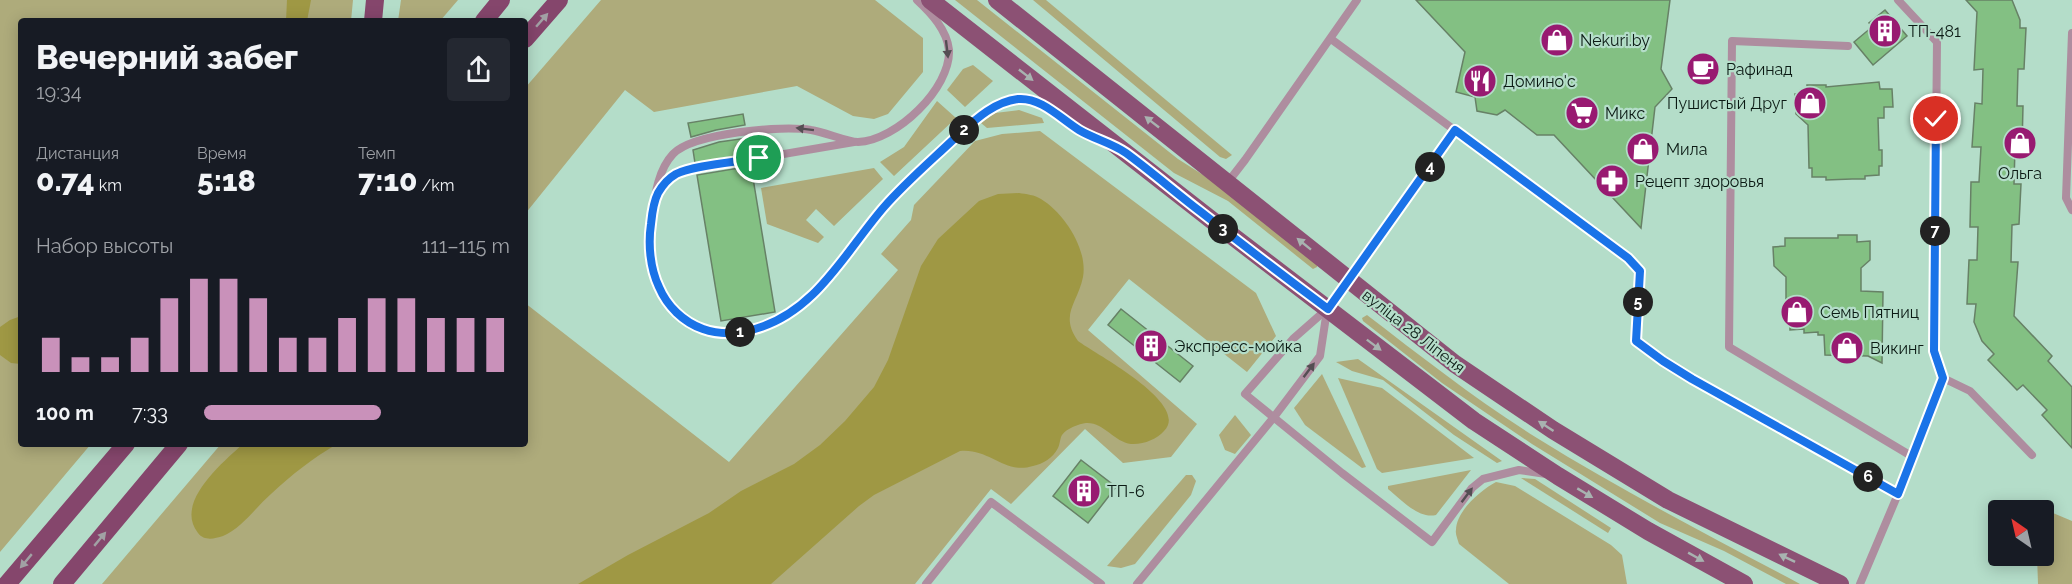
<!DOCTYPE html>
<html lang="ru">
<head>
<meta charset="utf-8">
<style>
	body { margin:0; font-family:Raleway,sans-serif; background:#242831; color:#f1f3f6; height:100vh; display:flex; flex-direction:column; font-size:22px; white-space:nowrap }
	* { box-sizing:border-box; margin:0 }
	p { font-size:20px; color:#9ea1a6 }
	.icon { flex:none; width:33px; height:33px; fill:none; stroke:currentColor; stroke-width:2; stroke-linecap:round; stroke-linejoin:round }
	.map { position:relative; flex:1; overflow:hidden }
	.drawer { position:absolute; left:18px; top:18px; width:510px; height:429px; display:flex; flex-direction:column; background:#171b24; border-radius:6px; box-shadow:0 3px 15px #0003 }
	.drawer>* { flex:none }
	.needle { width:39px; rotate:326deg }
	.buttons { position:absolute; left:1988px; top:500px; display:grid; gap:12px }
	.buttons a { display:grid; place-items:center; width:66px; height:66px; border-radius:6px; background:#171b24; box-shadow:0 3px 15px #0003; font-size:30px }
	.pin { position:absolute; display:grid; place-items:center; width:51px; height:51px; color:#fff; margin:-26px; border:3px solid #fff; border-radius:50%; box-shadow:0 2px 6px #0007 }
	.km { position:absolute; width:30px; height:30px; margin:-15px; border-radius:50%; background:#222; color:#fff; font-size:16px; line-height:30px; text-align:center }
	.round { display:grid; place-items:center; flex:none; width:63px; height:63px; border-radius:6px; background:#242831 }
	.head { display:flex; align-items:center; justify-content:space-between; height:102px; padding:0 18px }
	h1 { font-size:33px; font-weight:800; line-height:45px }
	.figures { display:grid; grid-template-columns:repeat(3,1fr); gap:9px; height:102px; padding:6px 18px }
	.figures div { display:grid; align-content:center }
	.figures b { font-size:30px; font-weight:800 }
	.figures small { font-size:16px; font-weight:400 }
	.figures p { font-size:16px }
	.chart { height:168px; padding:12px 18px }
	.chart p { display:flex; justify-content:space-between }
	.chart svg { width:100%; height:108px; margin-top:6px; stroke:#c991ba; stroke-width:6 }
	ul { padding:0 18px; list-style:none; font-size:20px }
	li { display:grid; grid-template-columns:96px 72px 1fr; align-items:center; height:45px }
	li i { height:15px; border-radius:8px; background:#c991ba }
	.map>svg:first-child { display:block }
</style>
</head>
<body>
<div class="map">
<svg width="2072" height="584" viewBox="0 0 2072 584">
	<rect width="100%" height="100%" fill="#b4ddc9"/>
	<g fill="#aeab7b">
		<path d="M0 0H353L351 21H21V444H91L0 552Z"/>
		<path d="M401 0H458L440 21H398Z"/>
		<path d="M601 0H875L923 38V72L888 114 874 119 853 116 797 86 654 112 625 90 525 214V88Z"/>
		<path d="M955 0H977L1178 159 1230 192 1318 262 1317 267 1313 269 1228 201 1174 173Z"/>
		<path d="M1033 0H1046L1232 155 1226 159 1220 157Z"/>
		<path d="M973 65 993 81 965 107 947 90 963 69Z"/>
		<path d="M937 101 956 118 894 176 880 162 904 147Z"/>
		<path d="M1019 110 1042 118 1044 123 987 128 981 123 995 113Z"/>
		<path d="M1040 131 1256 293 1276 336 1247 372 1129 279 1088 330 1197 424 1171 457 1123 463 1085 429 1011 504 991 489 915 584H102L221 444H525V303L729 462 898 270 881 254 911 220 914 205 975 141 1002 134Z"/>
		<path d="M874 168 883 179 834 226 816 209 806 220 824 237 818 243 767 224 761 188Z"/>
		<path d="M1367 315C1423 358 1478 401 1537 438 1622 491 1712 537 1800 584H1786L1724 551 1660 523 1532 444 1442 383 1363 321 1362 318Z"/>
		<path d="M1358 359 1502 461 1497 463 1454 435 1383 380 1352 371 1336 362Z"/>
		<path d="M1322 374 1366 467 1362 468 1305 425 1294 408Z"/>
		<path d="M1338 378 1382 388 1474 458 1382 473 1377 469Z"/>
		<path d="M1235 415 1251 435 1235 454 1225 450 1219 435Z"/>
		<path d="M1471 470 1436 515C1418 519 1402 500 1388 489V486Z"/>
		<path d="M1186 475H1192L1196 481 1191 495 1135 564 1121 568 1107 566Z"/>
		<path d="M1521 478 1535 479 1611 528 1608 533Z"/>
		<path d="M1496 482 1515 486 1611 545 1622 555 1627 584H1509L1459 544C1458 540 1455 534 1456 530 1456 511 1481 490 1496 482Z"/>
		<path d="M2034 505 2072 521V584H2038L2037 555H2043V510H2035Z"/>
	</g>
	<g fill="#9f9844">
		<path d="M287 0H311L307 21H286Z"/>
		<path d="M1019 193C1026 194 1035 195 1041 199 1064 213 1088 249 1083 277 1078 303 1059 314 1078 341 1097 355 1191 404 1164 431 1157 439 1143 445 1131 444 1114 442 1104 422 1086 423 1079 424 1067 428 1062 435 1060 438 1060 444 1058 448 1053 458 1043 464 1033 466 1004 475 990 448 960 451L874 495 859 506 771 584H578L628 555 709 513 741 491 794 464 820 445 845 421 874 387 888 360 921 266 938 239 979 201 998 194Z"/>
		<path d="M21 316V364L11 363 0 355V327L10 320Z"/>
		<path d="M243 444H337C313 458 291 475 271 494 256 507 242 528 223 536 214 539 204 541 198 533 174 503 222 463 243 444Z"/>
	</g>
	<g fill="#83c083" stroke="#678166" stroke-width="1.5">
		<path d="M1416 0H1670L1661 69 1672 89 1655 107 1641 228 1554 135H1537L1505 110 1497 115 1477 111 1475 97 1456 92 1465 52Z"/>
		<path d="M1966 0H2012L2020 20V28H2026L2024 69H2018L2017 106H2023L2022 147H2015L2014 184H2021L2019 224 2012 225 2011 262H2018L2014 316 2052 356 2048 361 2072 387V448L2042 415 2047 410 2023 385 2017 390 1988 360 1994 354 1982 341 1974 322 1976 304H1967L1969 260H1977L1978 227H1970L1971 182H1979L1981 147H1972L1975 103 1982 104 1983 69 1974 70 1977 12Z"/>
		<path d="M1885 10 1907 36 1873 65 1854 42 1872 27 1869 23Z"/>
		<path d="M1879 82 1880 89H1892L1893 107H1884V118H1878L1879 150H1882V166H1879V175L1865 176V179H1852L1826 180V177H1812V168H1809L1808 125 1796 114 1795 94H1807V85H1826V87Z"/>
		<path d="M743 114 745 125 716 130 691 137 688 123Z"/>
		<path d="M747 138 749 154 695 163 693 150 719 142Z"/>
		<path d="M751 166 775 312 721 321 697 175Z"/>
		<path d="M1838 235H1857V242L1870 241V260L1861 268V291L1883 292 1882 363 1868 356 1825 355 1824 335H1818V332L1804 333V329L1790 330V321H1786V277L1774 266 1773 247 1785 246V238H1838Z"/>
		<path d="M1121 309 1193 366 1180 382 1108 325Z"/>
		<path d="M1081 460 1116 487 1088 523 1053 496Z"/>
	</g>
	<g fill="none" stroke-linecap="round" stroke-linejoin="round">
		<g stroke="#ae8d9f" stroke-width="8">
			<path d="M917 0C931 13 947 30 949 50 951 88 896 141 858 142 847 142 825 132 811 130 782 125 693 133 673 154 658 170 655 195 652 216 647 252 651 291 681 316 696 329 718 335 737 332 808 324 841 257 884 208 898 192 915 177 930 162 951 142 975 113 1003 103 1011 100 1021 98 1030 100 1045 104 1059 117 1072 126 1081 132 1090 137 1100 142"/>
			<path d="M2072 33 2066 198 2072 210"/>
			<path d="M1331 39 1628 258 1640 271 1636 341 1663 361 1692 379 1898 494"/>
			<path d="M1848 46 1732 41 1729 347 1913 457"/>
			<path d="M1455 131 1327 309 1294 338 1245 394 1342 473 1432 542 1472 488 1483 479 1519 470 1546 474"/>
			<path d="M1228 182 1245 160 1357 0"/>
			<path d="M659 192C667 179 676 174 691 170L854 142"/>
			<path d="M1943 378 1970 391 2032 455"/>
			<path d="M926 584 991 502 1101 584"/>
			<path d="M1137 584 1274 417 1320 356 1327 310"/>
			<path d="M1860 584 1898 494 1943 378 1934 351 1937 42 1898 0"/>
		</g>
		<g stroke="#8c5174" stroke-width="18">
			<path d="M930 0 1218 225 1474 421 1558 476 1648 531 1744 584"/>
			<path d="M997 0 1455 364 1553 430 1668 500 1840 584"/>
		</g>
		<g stroke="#85466c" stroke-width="18">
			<path d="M373 21 375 0"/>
			<path d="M484 21 501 0"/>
			<path d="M525 39 559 0"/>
			<path d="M7 584 126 444"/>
			<path d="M62 584 179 444"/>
		</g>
	</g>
	<defs><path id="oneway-solid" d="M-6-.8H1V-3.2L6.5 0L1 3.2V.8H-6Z" transform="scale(1.5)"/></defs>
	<g fill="#a1a1a4">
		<use href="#oneway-solid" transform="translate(542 20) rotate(-49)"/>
		<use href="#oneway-solid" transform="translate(100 539) rotate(-50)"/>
		<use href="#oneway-solid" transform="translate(26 561) rotate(130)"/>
	</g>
	<g fill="#544e53">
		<use href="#oneway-solid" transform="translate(947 49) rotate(83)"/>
		<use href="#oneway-solid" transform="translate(805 129) rotate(-173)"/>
		<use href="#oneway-solid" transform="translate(1309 370) rotate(-53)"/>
		<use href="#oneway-solid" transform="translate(1467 495) rotate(-53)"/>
	</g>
	<g fill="#a8b3b0">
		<use href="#oneway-solid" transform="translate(1026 75) rotate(38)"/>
		<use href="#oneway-solid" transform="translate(1152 122) rotate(-142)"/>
		<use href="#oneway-solid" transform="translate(1304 244) rotate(-141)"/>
		<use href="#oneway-solid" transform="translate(1374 345) rotate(37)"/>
		<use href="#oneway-solid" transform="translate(1546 426) rotate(-147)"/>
		<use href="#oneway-solid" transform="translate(1585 493) rotate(31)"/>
		<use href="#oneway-solid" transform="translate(1696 557) rotate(29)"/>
		<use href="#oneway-solid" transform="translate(1787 558) rotate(-154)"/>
	</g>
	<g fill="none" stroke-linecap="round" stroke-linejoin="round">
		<g stroke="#fff" stroke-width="12">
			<path id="route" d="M759 158C738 162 694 165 676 174 669 178 662 186 658 193 653 203 652 214 651 224 648 244 650 268 659 287 667 306 683 322 703 329 720 335 738 334 755 329 816 312 845 252 884 207 906 182 932 160 956 137 974 121 993 102 1018 99 1041 97 1061 119 1079 130 1094 139 1112 143 1126 153 1152 172 1176 193 1201 212 1243 245 1285 277 1328 309L1455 130 1628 258 1640 271 1636 341 1663 361 1692 379 1898 494 1943 378 1934 351 1936 119"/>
		</g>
		<use href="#route" stroke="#1a73e8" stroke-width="8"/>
	</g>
	<defs>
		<g id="building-disc" transform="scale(1.725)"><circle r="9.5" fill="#981a71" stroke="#b4ddc9"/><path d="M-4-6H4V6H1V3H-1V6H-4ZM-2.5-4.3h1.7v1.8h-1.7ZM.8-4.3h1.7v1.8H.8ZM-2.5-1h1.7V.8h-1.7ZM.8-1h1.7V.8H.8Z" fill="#fff"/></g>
		<g id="shop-disc" transform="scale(1.725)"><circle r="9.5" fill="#981a71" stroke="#b4ddc9"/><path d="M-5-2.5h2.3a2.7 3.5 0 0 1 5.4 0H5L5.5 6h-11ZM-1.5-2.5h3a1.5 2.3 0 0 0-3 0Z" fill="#fff"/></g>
		<g id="cafe-disc" transform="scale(1.725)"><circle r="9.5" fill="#981a71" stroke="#b4ddc9"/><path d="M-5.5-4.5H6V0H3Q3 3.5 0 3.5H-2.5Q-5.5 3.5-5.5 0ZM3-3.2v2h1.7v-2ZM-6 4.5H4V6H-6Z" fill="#fff"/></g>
		<g id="restaurant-disc" transform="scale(1.725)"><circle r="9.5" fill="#981a71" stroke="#b4ddc9"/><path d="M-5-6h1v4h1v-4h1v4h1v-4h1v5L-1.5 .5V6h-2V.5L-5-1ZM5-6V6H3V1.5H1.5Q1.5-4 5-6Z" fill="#fff"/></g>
		<g id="supermarket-disc" transform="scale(1.725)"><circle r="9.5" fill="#981a71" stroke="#b4ddc9"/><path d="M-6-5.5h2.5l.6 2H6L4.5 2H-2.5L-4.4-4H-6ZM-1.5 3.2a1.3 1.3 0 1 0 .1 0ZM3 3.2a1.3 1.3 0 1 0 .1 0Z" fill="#fff"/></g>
		<g id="pharmacy-disc" transform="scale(1.725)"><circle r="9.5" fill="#981a71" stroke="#b4ddc9"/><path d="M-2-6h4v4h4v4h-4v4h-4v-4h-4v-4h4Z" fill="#fff"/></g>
	</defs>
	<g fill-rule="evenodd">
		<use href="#building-disc" x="1885" y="31"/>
		<use href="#shop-disc" x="1557" y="40"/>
		<use href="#cafe-disc" x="1703" y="69"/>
		<use href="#restaurant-disc" x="1480" y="81"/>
		<use href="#shop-disc" x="1810" y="103"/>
		<use href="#supermarket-disc" x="1582" y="113"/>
		<use href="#shop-disc" x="2020" y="143"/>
		<use href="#shop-disc" x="1643" y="149"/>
		<use href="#pharmacy-disc" x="1612" y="181"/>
		<use href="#shop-disc" x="1797" y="312"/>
		<use href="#building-disc" x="1151" y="346"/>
		<use href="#shop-disc" x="1847" y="348"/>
		<use href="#building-disc" x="1084" y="491"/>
	</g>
	<g text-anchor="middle" stroke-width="4.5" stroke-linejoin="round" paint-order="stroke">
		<g font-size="16" fill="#0b1a14" stroke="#b4ddc9" text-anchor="start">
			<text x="1908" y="37">ТП-481</text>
			<text x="1580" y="46">Nekuri.by</text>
			<text x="1726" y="75">Рафинад</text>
			<text x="1503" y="87">Домино'c</text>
			<text x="1787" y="109" text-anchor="end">Пушистый Друг</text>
			<text x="1605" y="119">Микс</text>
			<text x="1666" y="155">Мила</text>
			<text x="2020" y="179" text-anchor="middle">Ольга</text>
			<text x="1635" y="187">Рецепт здоровья</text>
			<text x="1820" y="318">Семь Пятниц</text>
			<text x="1174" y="352">Экспресс-мойка</text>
			<text x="1870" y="354">Викинг</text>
			<text x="1107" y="497">ТП-6</text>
		</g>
		<g font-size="16" fill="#0b1a14" stroke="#b4ddc9">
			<text transform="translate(1414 331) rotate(38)" y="6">вуліца 28 Ліпеня</text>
		</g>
	</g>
</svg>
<div class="buttons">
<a><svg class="needle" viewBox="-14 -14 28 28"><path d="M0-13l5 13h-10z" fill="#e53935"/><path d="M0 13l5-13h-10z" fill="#9ea1a6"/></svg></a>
</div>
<div class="pin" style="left:759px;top:158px;background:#1e9e55"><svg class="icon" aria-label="arrive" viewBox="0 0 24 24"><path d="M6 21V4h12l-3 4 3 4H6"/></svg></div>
<div class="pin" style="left:1936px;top:119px;background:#d93025"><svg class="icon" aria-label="check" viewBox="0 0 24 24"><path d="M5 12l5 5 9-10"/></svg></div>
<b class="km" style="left:740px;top:332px">1</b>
<b class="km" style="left:964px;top:130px">2</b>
<b class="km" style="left:1223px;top:229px">3</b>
<b class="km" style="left:1430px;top:167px">4</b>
<b class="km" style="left:1638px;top:302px">5</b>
<b class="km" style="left:1868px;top:477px">6</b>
<b class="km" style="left:1935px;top:231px">7</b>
<section class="drawer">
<div class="head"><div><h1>Вечерний забег</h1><p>19:34</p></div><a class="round"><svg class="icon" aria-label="share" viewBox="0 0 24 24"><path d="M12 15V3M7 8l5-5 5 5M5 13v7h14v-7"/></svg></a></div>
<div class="figures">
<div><p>Дистанция</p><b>0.74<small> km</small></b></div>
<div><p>Время</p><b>5:18</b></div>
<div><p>Темп</p><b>7:10<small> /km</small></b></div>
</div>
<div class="chart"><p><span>Набор высоты</span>111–115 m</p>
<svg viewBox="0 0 160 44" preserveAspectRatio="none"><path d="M5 44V30M15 44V38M25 44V38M35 44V30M45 44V14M55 44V6M65 44V6M75 44V14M85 44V30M95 44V30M105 44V22M115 44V14M125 44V14M135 44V22M145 44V22M155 44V22"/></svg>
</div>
<ul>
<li><b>100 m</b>7:33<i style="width:58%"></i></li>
</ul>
</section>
</div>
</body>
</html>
